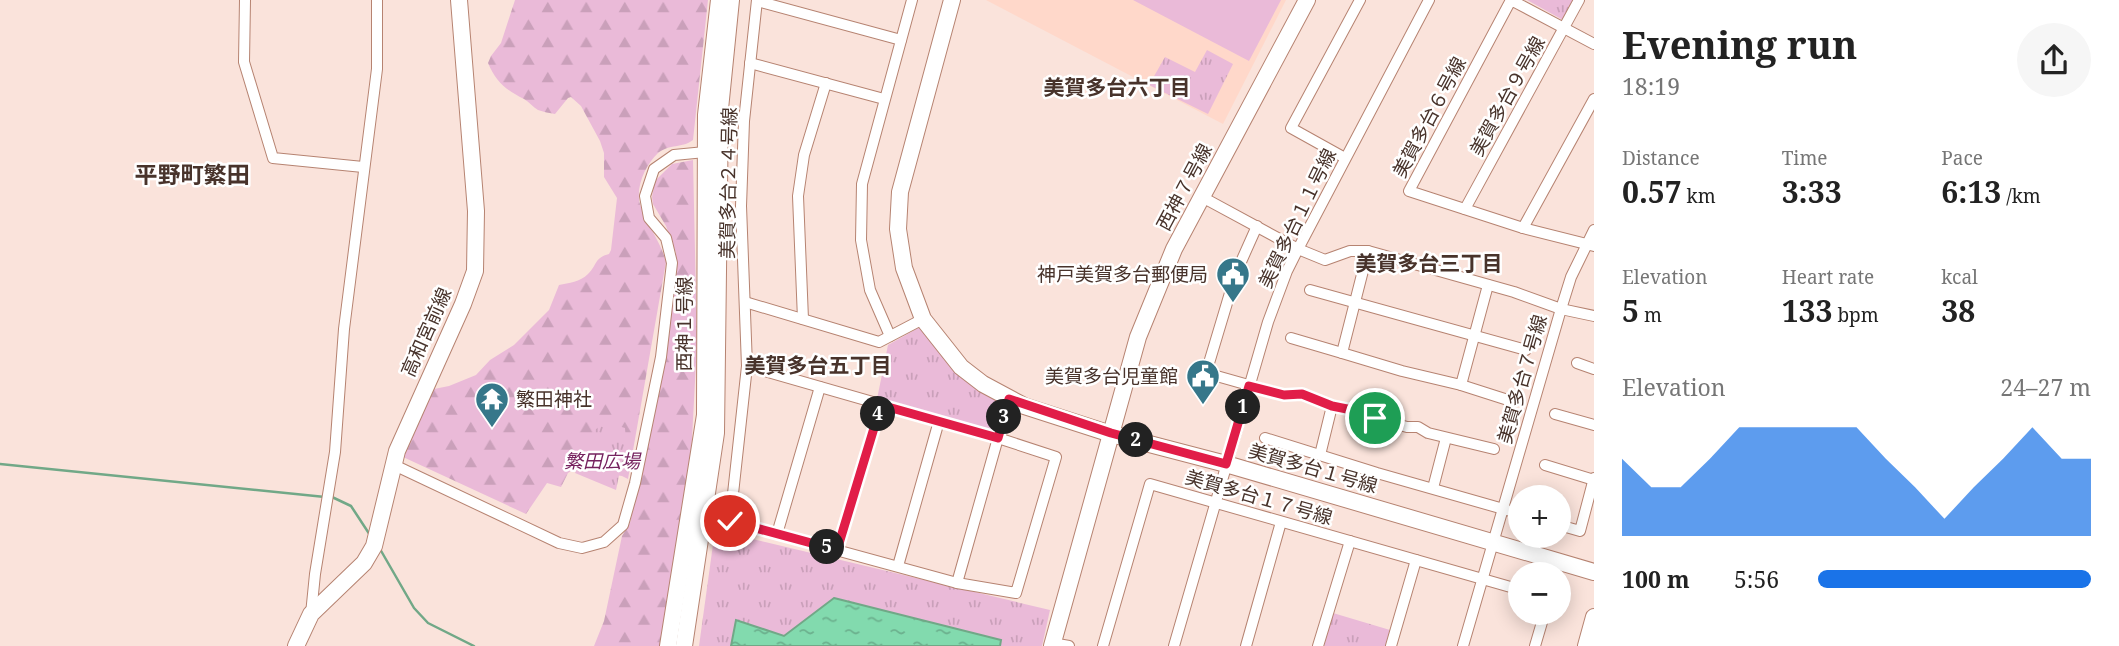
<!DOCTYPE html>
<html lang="en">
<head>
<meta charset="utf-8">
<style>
	body { margin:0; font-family:"Noto Serif","Noto Sans JP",serif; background:#f6f6f6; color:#222; height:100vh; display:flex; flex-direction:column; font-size:26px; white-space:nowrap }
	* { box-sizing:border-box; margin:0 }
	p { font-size:23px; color:#767676 }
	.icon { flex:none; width:38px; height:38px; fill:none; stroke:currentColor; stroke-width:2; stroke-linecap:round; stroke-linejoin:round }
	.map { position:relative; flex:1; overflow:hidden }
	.side { display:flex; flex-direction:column; background:#fff; width:525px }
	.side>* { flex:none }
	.tools { position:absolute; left:1508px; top:485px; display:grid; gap:14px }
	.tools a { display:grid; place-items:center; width:63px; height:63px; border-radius:50%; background:#fff; box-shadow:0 4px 18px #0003; font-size:35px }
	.pin { position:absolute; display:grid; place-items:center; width:60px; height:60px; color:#fff; margin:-30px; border:4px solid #fff; border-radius:50%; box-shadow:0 2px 7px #0007 }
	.km { position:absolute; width:35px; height:35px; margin:-18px; border-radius:50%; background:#222; color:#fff; font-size:19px; line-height:35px; text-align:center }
	.round { display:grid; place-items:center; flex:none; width:74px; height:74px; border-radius:37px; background:#f6f6f6 }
	.head { display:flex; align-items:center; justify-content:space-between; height:119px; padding:0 28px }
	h1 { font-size:38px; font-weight:700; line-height:52px }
	.figures { display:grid; grid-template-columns:repeat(3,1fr); gap:10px; height:119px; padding:7px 28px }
	.figures div { display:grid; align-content:center }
	.figures b { font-size:30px; font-weight:700 }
	.figures small { font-size:19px; font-weight:400 }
	.figures p { font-size:19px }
	.chart { height:196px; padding:14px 28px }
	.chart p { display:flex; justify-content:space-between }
	.chart svg { width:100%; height:126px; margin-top:7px; fill:#1a73e8; opacity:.7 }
	ul { padding:0 28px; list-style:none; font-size:23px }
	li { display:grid; grid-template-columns:112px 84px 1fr; align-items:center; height:52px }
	li i { height:18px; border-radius:9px; background:#1a73e8 }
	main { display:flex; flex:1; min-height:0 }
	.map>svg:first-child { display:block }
</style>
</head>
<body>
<main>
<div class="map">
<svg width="1594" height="646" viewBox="0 0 1594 646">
	<defs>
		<pattern id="forest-firs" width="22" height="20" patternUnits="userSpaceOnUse" patternTransform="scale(1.75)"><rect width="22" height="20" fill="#eabad8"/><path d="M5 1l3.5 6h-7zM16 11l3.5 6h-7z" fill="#caa0ba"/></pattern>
		<pattern id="park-tufts" width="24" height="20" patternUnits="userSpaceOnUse" patternTransform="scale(1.75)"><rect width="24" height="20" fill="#eabad8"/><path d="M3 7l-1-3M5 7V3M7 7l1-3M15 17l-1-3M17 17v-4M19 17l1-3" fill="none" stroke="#caa0ba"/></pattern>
		<pattern id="water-ripples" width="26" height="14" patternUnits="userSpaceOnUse" patternTransform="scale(1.75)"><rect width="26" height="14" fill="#82daae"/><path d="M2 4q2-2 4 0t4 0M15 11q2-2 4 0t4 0" fill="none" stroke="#6cb18e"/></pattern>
	</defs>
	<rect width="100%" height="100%" fill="#fae3db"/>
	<path fill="#ffd8ca" d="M986 0H1286L1223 124Z"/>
	<path fill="#eabad8" d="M1133 0H1281L1249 61Z"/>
	<g fill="url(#forest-firs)">
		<path d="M515 0H708L693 140C683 148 669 144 658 153 645 165 634 190 641 207 648 227 661 242 666 262L628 479 622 476 574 469 568 473 561 487 547 483 526 514 403 457 422 411 434 389 449 386 476 375 490 360 514 345 549 310 559 285C569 283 580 282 588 274 598 264 594 258 609 254L611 250 617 198 604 177V153L600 141 581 106 571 97 568 98 555 114C550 113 543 112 538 110 533 107 529 102 524 99 506 90 496 82 488 63L491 56 501 43Z"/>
		<path d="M693 160 697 343 691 458 661 646H594L604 621 622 536 630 523 655 401 675 278 676 253 666 226 653 204 652 197 655 181 672 164Z"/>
	</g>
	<g fill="url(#park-tufts)">
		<path d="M1527 0H1574L1563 20Z"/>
		<path d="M1207 50 1233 64 1208 114 1149 85 1165 57 1195 72Z"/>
		<path d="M920 327 1003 402 995 429 990 432 877 399 888 345Z"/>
		<path d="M605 422 625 428 626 442 616 490 575 473 595 430Z"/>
		<path d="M715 530 1050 610 1042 646H699Z"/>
		<path d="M1333 613 1390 630 1385 646H1324Z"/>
	</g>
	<path fill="url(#water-ripples)" stroke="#71a887" stroke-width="2" d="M834 598 1001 640 1000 646H731L736 620 784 636Z"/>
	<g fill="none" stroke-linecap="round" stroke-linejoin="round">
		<g stroke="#71a887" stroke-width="2.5">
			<path d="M0 464 325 497"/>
			<path d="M332 497 351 506 370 535"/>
			<path d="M380 549 414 608 428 623 474 646"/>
		</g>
		<g stroke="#b68371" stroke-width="12">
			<g id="street">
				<path d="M245 0 244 62 273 158 363 167"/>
				<path d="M757 1 901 40"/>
				<path d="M1594 44 1511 0 1409 191 1523 228 1594 246"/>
				<path d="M750 63 884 99"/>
				<path d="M1345 158 1291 128 1360 0"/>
				<path d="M1202 197 1298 249 1325 260 1350 251H1368L1514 292 1561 309 1594 316"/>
				<path d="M1465 209 1579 0"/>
				<path d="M1257 226 1236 273 1206 373 1284 395 1302 394 1332 406 1352 410H1364L1375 418 1407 427H1418L1428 433 1494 449"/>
				<path d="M1523 228 1594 99"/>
				<path d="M1368 251 1342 353 1402 371 1461 385 1488 285"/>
				<path d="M1310 290 1526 350"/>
				<path d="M745 302 879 342 923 319"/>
				<path d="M803 319 798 196 804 155 826 83"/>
				<path d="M890 336 870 290 861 240 862 184 912 0"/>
				<path d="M1291 338 1342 353"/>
				<path d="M1577 363 1594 369"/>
				<path d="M747 366 998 438 1056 457 1016 593 957 583 730 521 747 366 741 206 744 121 757 0"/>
				<path d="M1461 385 1511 401"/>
				<path d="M1555 414 1594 425"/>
				<path d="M1265 438 1377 473 1521 514"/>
				<path d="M1320 455 1332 406"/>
				<path d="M394 465 559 543 582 548 604 542 623 525 635 483 661 357 672 263 666 238 649 218 645 196 654 169 674 155 705 152"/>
				<path d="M1545 465 1594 480"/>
				<path d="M1433 488 1446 438"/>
				<path d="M1559 525 1580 531 1594 478"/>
				<path d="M777 534 820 387"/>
				<path d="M837 550 881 405"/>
				<path d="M898 566 939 421"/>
				<path d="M957 583 1009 399"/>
				<path d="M311 614 315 574 335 452 344 329 377 69V0"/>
				<path d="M1052 643 1069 646"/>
				<path d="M1103 646 1150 484 1521 590"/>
				<path d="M1174 646 1268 322 1287 271 1298 249 1429 0"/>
				<path d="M1246 646 1281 522"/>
				<path d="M1318 646 1350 541"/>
				<path d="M1391 646 1416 560"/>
				<path d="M1463 646 1561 309 1571 277 1594 230"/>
				<path d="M1535 646 1545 612"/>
			</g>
		</g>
		<g stroke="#b68371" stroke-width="18">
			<g id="secondary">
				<path d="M952 0 900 192 898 229 904 268 923 319 961 367 983 384 1024 406 1111 434 1226 464 1594 572"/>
				<path d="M296 646 311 614 364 563 374 546 397 451 463 304 475 271 476 211 459 0"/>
				<path d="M668 646 705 415 706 115 719 0"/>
				<path d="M684 646 716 433 720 109 731 0"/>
				<path d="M1052 646 1138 337 1174 249 1307 0"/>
				<path d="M1586 646 1594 617"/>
			</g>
		</g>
		<use href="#street" stroke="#fff" stroke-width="10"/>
		<use href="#secondary" stroke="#fff" stroke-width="16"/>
	</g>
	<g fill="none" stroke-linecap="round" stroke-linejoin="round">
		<g stroke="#fff" stroke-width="14">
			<path id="route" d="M730 521 837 550 881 405 998 438 1009 399 1111 433 1226 464 1249 386 1284 395 1302 394 1332 406 1352 410H1364L1375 418"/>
		</g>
		<use href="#route" stroke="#e11d48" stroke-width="9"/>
	</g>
	<defs>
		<g id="civic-pin" transform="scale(1.75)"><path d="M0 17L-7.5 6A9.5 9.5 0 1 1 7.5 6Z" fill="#36778a" stroke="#fff"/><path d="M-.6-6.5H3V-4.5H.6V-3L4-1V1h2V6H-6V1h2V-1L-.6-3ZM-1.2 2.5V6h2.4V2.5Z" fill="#fff"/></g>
		<g id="temple-pin" transform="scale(1.75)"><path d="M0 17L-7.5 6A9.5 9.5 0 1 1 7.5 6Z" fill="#36778a" stroke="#fff"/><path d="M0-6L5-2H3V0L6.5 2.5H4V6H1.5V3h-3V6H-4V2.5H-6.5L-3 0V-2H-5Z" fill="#fff"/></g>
	</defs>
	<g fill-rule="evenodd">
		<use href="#civic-pin" x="1233" y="274"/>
		<use href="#civic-pin" x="1203" y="376"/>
		<use href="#temple-pin" x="492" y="399"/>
	</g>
	<g text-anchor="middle" stroke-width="5" stroke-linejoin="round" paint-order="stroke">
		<g font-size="19" fill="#48332b" stroke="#fff">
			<text transform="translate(1507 96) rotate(-61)" y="7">美賀多台９号線</text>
			<text transform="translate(1429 117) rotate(-62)" y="7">美賀多台６号線</text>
			<text transform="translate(728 183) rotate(-89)" y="7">美賀多台２４号線</text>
			<text transform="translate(1184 187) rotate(-62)" y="7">西神７号線</text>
			<text transform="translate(1297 218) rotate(-64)" y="7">美賀多台１１号線</text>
			<text transform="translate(684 324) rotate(-90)" y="7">西神１号線</text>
			<text transform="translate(426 332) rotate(-66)" y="7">高和宮前線</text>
			<text transform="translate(1522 379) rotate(-74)" y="7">美賀多台７号線</text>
			<text transform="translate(1313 468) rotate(16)" y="7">美賀多台１号線</text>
			<text transform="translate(1259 497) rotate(16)" y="7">美賀多台１７号線</text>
		</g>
		<g font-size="19" fill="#48332b" stroke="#fff" text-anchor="end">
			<text x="1208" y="281">神戸美賀多台郵便局</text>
			<text x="1178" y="383">美賀多台児童館</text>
			<text x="516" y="406" text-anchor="start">繁田神社</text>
		</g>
		<g font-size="19" font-style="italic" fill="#76225f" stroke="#fff">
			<text x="602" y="468">繁田広場</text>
		</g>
		<g font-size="21" font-weight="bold" fill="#48332b" stroke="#fff">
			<text x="1117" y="95">美賀多台六丁目</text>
			<text x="1429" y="271">美賀多台三丁目</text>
			<text x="818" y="373">美賀多台五丁目</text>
		</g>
		<g font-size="23" font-weight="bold" fill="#48332b" stroke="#fff">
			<text x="192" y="183">平野町繁田</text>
		</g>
	</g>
</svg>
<div class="tools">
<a>+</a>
<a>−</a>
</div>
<div class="pin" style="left:1375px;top:418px;background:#1e9e55"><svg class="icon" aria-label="arrive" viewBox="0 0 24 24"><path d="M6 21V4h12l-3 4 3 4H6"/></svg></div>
<div class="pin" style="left:730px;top:521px;background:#d93025"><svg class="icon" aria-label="check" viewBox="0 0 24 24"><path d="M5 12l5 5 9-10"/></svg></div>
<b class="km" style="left:1243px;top:407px">1</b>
<b class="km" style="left:1136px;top:440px">2</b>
<b class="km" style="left:1004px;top:417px">3</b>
<b class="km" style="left:878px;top:414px">4</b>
<b class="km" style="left:827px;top:547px">5</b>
</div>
<section class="side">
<div class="head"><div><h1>Evening run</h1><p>18:19</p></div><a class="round"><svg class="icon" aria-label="share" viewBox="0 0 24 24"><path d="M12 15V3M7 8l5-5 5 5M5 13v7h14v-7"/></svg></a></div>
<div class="figures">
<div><p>Distance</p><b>0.57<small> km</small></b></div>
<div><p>Time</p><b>3:33</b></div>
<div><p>Pace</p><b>6:13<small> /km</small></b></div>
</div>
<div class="figures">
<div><p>Elevation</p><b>5<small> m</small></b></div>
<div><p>Heart rate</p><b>133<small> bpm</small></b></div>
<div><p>kcal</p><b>38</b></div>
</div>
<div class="chart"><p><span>Elevation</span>24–27 m</p>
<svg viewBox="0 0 160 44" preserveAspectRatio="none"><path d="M0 44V17L10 27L20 27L30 17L40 6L50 6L60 6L70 6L80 6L90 17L100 27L110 38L120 27L130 17L140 6L150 17L160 17V44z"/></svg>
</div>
<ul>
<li><b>100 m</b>5:56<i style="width:100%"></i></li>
</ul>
</section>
</main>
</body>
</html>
